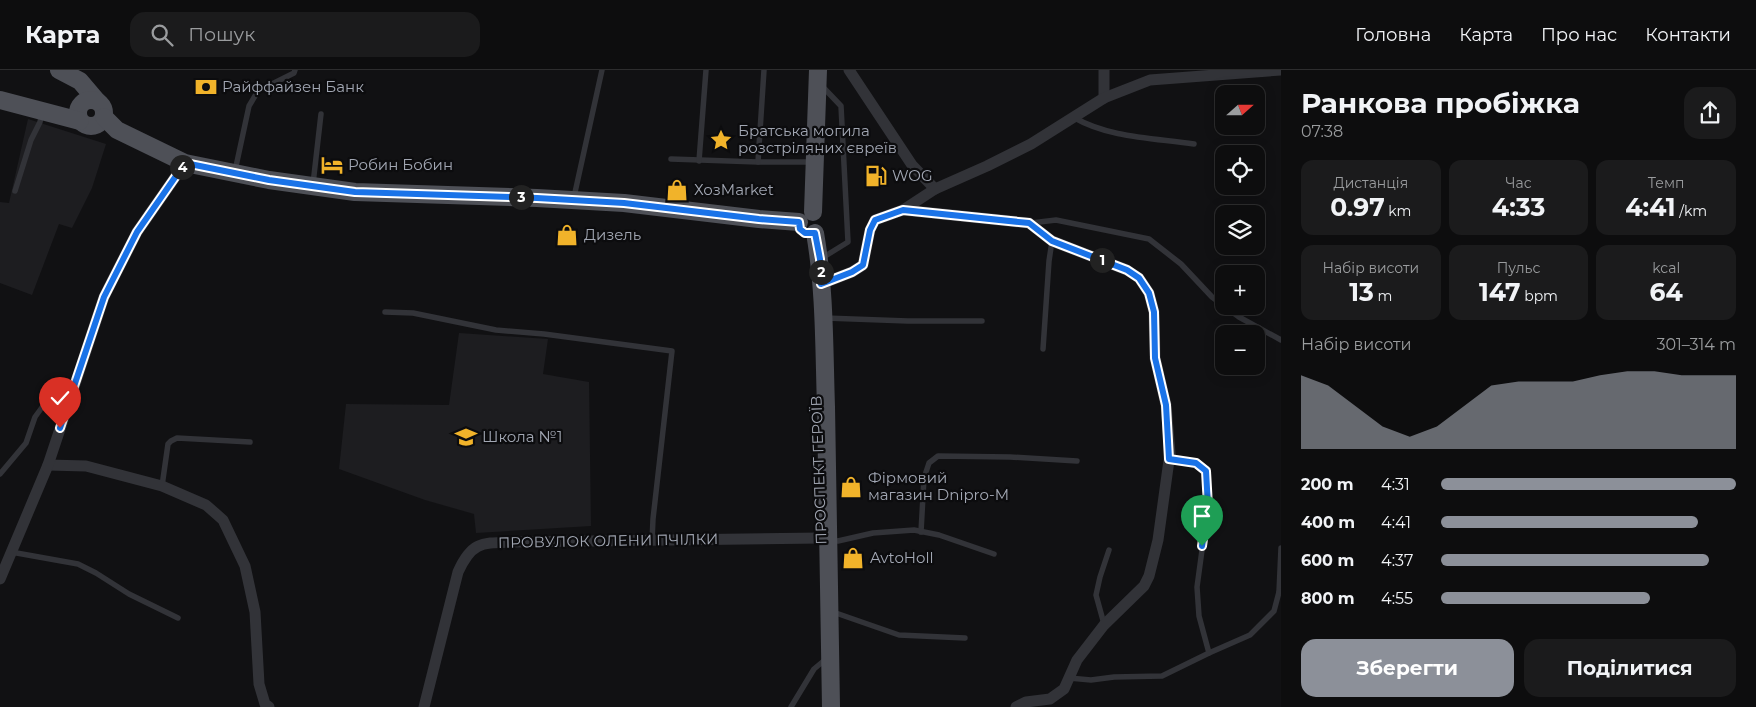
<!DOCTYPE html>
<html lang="uk">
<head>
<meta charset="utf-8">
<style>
	body { margin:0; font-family:Montserrat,sans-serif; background:#1b1b1c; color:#f1f3f6; height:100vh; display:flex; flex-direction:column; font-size:19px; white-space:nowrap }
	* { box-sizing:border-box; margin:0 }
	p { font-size:16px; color:#9a9c9e }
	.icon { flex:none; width:28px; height:28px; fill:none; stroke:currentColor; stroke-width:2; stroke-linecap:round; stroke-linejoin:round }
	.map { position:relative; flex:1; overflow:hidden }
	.side { display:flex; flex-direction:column; background:#0d0d0e; width:475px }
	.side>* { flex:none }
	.needle { width:32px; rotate:69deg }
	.tools { position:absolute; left:1215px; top:15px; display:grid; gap:10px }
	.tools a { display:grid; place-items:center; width:50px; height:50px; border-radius:10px; background:#0d0d0e; box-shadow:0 2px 12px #0003,0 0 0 1px #2d2d2e; font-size:25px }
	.pin { position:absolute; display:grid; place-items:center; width:42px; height:42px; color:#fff; margin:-51px -21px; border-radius:50% 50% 50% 0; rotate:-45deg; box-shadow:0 0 5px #0007 }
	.pin .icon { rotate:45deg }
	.km { position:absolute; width:25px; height:25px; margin:-12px; border-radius:50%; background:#222; color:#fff; font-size:14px; line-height:25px; text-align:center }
	.round { display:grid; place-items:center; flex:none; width:52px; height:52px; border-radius:15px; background:#1b1b1c }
	.overview { display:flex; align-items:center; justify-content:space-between; height:85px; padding:0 20px }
	h1 { font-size:28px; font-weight:700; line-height:38px }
	.metrics { display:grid; grid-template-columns:repeat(3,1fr); gap:8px; height:85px; padding:5px 20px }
	.metrics div { display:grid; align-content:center; border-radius:12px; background:#1b1b1c; text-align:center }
	.metrics b { font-size:25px; font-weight:700 }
	.metrics small { font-size:14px; font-weight:400 }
	.metrics p { font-size:14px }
	.chart { height:140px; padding:10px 20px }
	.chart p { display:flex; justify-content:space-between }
	.chart svg { width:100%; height:90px; margin-top:5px; fill:#8c9099; opacity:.7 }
	.action { display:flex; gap:10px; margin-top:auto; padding:10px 20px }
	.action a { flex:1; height:58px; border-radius:15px; background:#8c9099; color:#fff; font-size:20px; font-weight:700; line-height:58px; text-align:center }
	.action a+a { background:#1b1b1c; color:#f1f3f6 }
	ul { padding:0 20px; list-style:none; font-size:16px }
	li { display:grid; grid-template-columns:80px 60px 1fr; align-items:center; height:38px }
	li i { height:12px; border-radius:6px; background:#8c9099 }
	header { display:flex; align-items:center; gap:30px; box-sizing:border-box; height:70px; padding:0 25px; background:#0d0d0e; border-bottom:1px solid #2d2d2e }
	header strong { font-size:24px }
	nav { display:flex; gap:28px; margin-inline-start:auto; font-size:18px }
	.search { width:350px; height:45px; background:#1b1b1c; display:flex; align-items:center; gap:12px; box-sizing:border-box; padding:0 18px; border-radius:15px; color:#9a9c9e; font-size:19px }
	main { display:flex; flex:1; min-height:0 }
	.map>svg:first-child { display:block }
</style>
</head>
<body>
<header>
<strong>Карта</strong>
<div class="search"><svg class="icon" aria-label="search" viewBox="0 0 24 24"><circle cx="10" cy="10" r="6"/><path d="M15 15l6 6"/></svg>Пошук</div>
<nav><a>Головна</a><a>Карта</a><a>Про нас</a><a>Контакти</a></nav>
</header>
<main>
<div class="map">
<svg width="1281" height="637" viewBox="0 0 1281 637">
	<rect width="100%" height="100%" fill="#111113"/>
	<g fill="#1d1d20">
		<path d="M28 49 106 74 92 118 72 158 59 154 32 225 0 213V132L9 133Z"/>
		<path d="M459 263 548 269 543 304 589 312 591 456 476 463 474 444 425 430 339 399 346 334 449 335Z"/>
	</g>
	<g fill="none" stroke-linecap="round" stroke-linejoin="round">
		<g stroke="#323338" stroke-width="5.5">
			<path d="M821 15 841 36 848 172 822 188"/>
			<path d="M1073 47C1109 68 1153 68 1194 74"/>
			<path d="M671 89 758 92H814"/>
			<path d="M699 91 706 0"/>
			<path d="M758 92 764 0"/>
			<path d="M235 101 249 36 258 21 294 3 295 0"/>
			<path d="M313 114 321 44"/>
			<path d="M15 121 31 70 40 52 42 43"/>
			<path d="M574 127 602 0"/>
			<path d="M1031 153 1056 150 1149 169 1181 194 1212 227 1224 236"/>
			<path d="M1224 236 1239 247 1281 270"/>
			<path d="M385 242 413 243 496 260 544 264 672 281 653 449 652 471"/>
			<path d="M825 248 908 251H982"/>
			<path d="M1043 279 1049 191 1052 171"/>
			<path d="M1169 389 1196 393 1206 401 1208 436 1197 517 1199 546 1209 583"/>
			<path d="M0 404 26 373 35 347 51 325 72 321"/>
			<path d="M162 416 168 374 171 371 177 368 250 372"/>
			<path d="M921 462 924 408 929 393 938 386 1010 387 1077 391"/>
			<path d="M831 470 838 471 873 463 914 460 939 465 994 484"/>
			<path d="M11 482 78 494 96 503 129 524 178 548"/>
			<path d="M1279 522 1281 478"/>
			<path d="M833 542 899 565 965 568"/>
			<path d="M1104 554 1096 525 1100 507 1109 480"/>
			<path d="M1069 608 1091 610 1114 607 1162 606 1209 583 1250 565 1274 541 1279 522 1281 521"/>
			<path d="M791 637 814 599 826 589"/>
		</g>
		<g stroke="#323338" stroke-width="11">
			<path d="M849 0 912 95 935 119"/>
			<path d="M1104 28V0"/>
			<path d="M903 140 1029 153 1052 171 1127 200 1139 208 1149 223 1154 242 1155 288 1166 335 1170 383 1158 470 1149 506 1144 516 1104 555 1077 590 1064 619 1050 629 1026 632 1016 637"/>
			<path d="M821 214 852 202 863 195 870 160 875 150 903 140 935 119 987 96 1031 74 1104 28 1150 10 1281 0"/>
			<path d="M48 395 86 396 162 416 206 435 223 450 245 496 255 542 259 614 265 634 269 637"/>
			<path d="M0 509 48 395 104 227 137 162 185 93"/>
			<path d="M424 637 458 502C472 471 482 473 514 472L821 468"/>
		</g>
		<g stroke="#4e5057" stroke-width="18">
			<path d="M59 0 80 11 97 31"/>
			<circle cx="91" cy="43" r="13"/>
			<path d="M0 30 80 51"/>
			<path d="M104 47 117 60 185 93 269 110 355 122 537 128 624 133 759 149 799 152"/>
			<path d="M813 142 818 0"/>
			<path d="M815 163C825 220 824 279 826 337 828 437 829 537 831 637"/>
		</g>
	</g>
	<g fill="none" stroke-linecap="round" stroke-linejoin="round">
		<g stroke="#fff" stroke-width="10">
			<path id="route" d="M60 358 104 227 137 162 185 93 269 110 355 122 537 128 624 133 759 149 799 152 800 159 805 163H815L820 189 821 214 852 202 863 195 870 160 875 150 903 140 1029 153 1052 171 1127 200 1139 208 1149 223 1154 242 1155 288 1166 335 1169 389 1196 393 1206 401 1208 436 1202 476"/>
		</g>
		<use href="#route" stroke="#1a73e8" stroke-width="6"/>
	</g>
	<defs>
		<g id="bank-bare" transform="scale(1.725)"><path d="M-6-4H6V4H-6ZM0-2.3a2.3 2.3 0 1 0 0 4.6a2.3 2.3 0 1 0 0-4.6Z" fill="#f1b32a" stroke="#0c0c0e" stroke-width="2.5" paint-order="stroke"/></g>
		<g id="sight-bare" transform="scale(1.725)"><path d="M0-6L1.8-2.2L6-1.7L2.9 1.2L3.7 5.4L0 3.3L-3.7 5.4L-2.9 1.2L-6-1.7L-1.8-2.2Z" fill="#f1b32a" stroke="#0c0c0e" stroke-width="2.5" paint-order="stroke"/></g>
		<g id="hotel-bare" transform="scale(1.725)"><path d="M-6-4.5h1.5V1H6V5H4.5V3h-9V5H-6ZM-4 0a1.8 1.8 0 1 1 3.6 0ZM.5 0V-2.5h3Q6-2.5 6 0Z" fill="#f1b32a" stroke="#0c0c0e" stroke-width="2.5" paint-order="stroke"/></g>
		<g id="fuel-bare" transform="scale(1.725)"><path d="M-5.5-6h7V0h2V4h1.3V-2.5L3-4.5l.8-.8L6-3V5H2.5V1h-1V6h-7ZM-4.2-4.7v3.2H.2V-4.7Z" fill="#f1b32a" stroke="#0c0c0e" stroke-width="2.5" paint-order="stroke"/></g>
		<g id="shop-bare" transform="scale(1.725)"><path d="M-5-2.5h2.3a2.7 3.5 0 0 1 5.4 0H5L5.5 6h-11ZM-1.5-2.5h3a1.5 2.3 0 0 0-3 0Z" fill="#f1b32a" stroke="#0c0c0e" stroke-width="2.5" paint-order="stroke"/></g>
		<g id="school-bare" transform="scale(1.725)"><path d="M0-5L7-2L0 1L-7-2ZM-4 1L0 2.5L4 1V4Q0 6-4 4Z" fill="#f1b32a" stroke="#0c0c0e" stroke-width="2.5" paint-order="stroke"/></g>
	</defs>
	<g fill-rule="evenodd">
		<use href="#bank-bare" x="206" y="17"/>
		<use href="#sight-bare" x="721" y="70"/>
		<use href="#hotel-bare" x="332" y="95"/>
		<use href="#fuel-bare" x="876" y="106"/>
		<use href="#shop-bare" x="677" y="120"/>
		<use href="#shop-bare" x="567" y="165"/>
		<use href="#school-bare" x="466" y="367"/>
		<use href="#shop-bare" x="851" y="417"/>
		<use href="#shop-bare" x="853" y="488"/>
	</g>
	<g text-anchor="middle" stroke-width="4.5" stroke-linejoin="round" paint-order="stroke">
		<g font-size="15" fill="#a2a7b3" stroke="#0c0c0e" text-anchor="start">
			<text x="222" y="22">Райффайзен Банк</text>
			<text x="738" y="66">Братська могила<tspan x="738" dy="17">розстріляних євреїв</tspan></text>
			<text x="348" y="100">Робин Бобин</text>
			<text x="892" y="111">WOG</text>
			<text x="694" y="125">ХозMarket</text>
			<text x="584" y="170">Дизель</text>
			<text x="482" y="372">Школа №1</text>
			<text x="868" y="413">Фірмовий<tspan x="868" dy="17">магазин Dnipro-M</tspan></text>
			<text x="870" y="493">AvtoHoll</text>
		</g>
		<g font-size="15" fill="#a2a7b3" stroke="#0c0c0e">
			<text transform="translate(819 400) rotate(-92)" y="5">ПРОСПЕКТ ГЕРОЇВ</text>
			<text transform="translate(608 471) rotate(-1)" y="5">ПРОВУЛОК ОЛЕНИ ПЧІЛКИ</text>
		</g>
	</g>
</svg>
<div class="tools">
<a><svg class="needle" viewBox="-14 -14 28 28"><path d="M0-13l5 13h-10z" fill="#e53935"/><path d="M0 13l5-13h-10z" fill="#9a9c9e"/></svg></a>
<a><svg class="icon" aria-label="locate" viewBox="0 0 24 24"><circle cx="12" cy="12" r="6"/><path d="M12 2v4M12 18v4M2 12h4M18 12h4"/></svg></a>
<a><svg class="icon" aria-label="layers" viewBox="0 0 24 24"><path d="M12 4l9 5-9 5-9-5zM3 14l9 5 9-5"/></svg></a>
<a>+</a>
<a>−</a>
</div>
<div class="pin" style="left:1202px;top:476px;background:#1e9e55"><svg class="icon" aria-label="arrive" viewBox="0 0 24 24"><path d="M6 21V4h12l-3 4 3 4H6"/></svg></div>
<div class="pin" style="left:60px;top:358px;background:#d93025"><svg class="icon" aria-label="check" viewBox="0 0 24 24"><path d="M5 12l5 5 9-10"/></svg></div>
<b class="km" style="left:1102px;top:190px">1</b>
<b class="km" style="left:821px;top:202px">2</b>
<b class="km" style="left:521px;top:127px">3</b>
<b class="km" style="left:182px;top:97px">4</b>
</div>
<section class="side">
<div class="overview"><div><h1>Ранкова пробіжка</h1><p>07:38</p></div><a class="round"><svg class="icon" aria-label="share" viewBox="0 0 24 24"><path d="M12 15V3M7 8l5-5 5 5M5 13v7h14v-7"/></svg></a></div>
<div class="metrics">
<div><p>Дистанція</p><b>0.97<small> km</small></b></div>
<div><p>Час</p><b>4:33</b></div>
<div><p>Темп</p><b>4:41<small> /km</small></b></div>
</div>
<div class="metrics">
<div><p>Набір висоти</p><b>13<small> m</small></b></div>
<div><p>Пульс</p><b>147<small> bpm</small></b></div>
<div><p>kcal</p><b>64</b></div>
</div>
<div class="chart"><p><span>Набір висоти</span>301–314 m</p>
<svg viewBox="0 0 160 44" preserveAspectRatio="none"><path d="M0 44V8L10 13L20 23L30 33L40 38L50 33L60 23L70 13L80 11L90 11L100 11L110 8L120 6L130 6L140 8L150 8L160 8V44z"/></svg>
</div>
<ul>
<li><b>200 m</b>4:31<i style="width:100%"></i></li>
<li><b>400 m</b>4:41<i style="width:87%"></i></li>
<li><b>600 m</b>4:37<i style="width:91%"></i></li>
<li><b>800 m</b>4:55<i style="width:71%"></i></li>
</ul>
<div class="action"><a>Зберегти</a><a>Поділитися</a></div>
</section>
</main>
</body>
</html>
